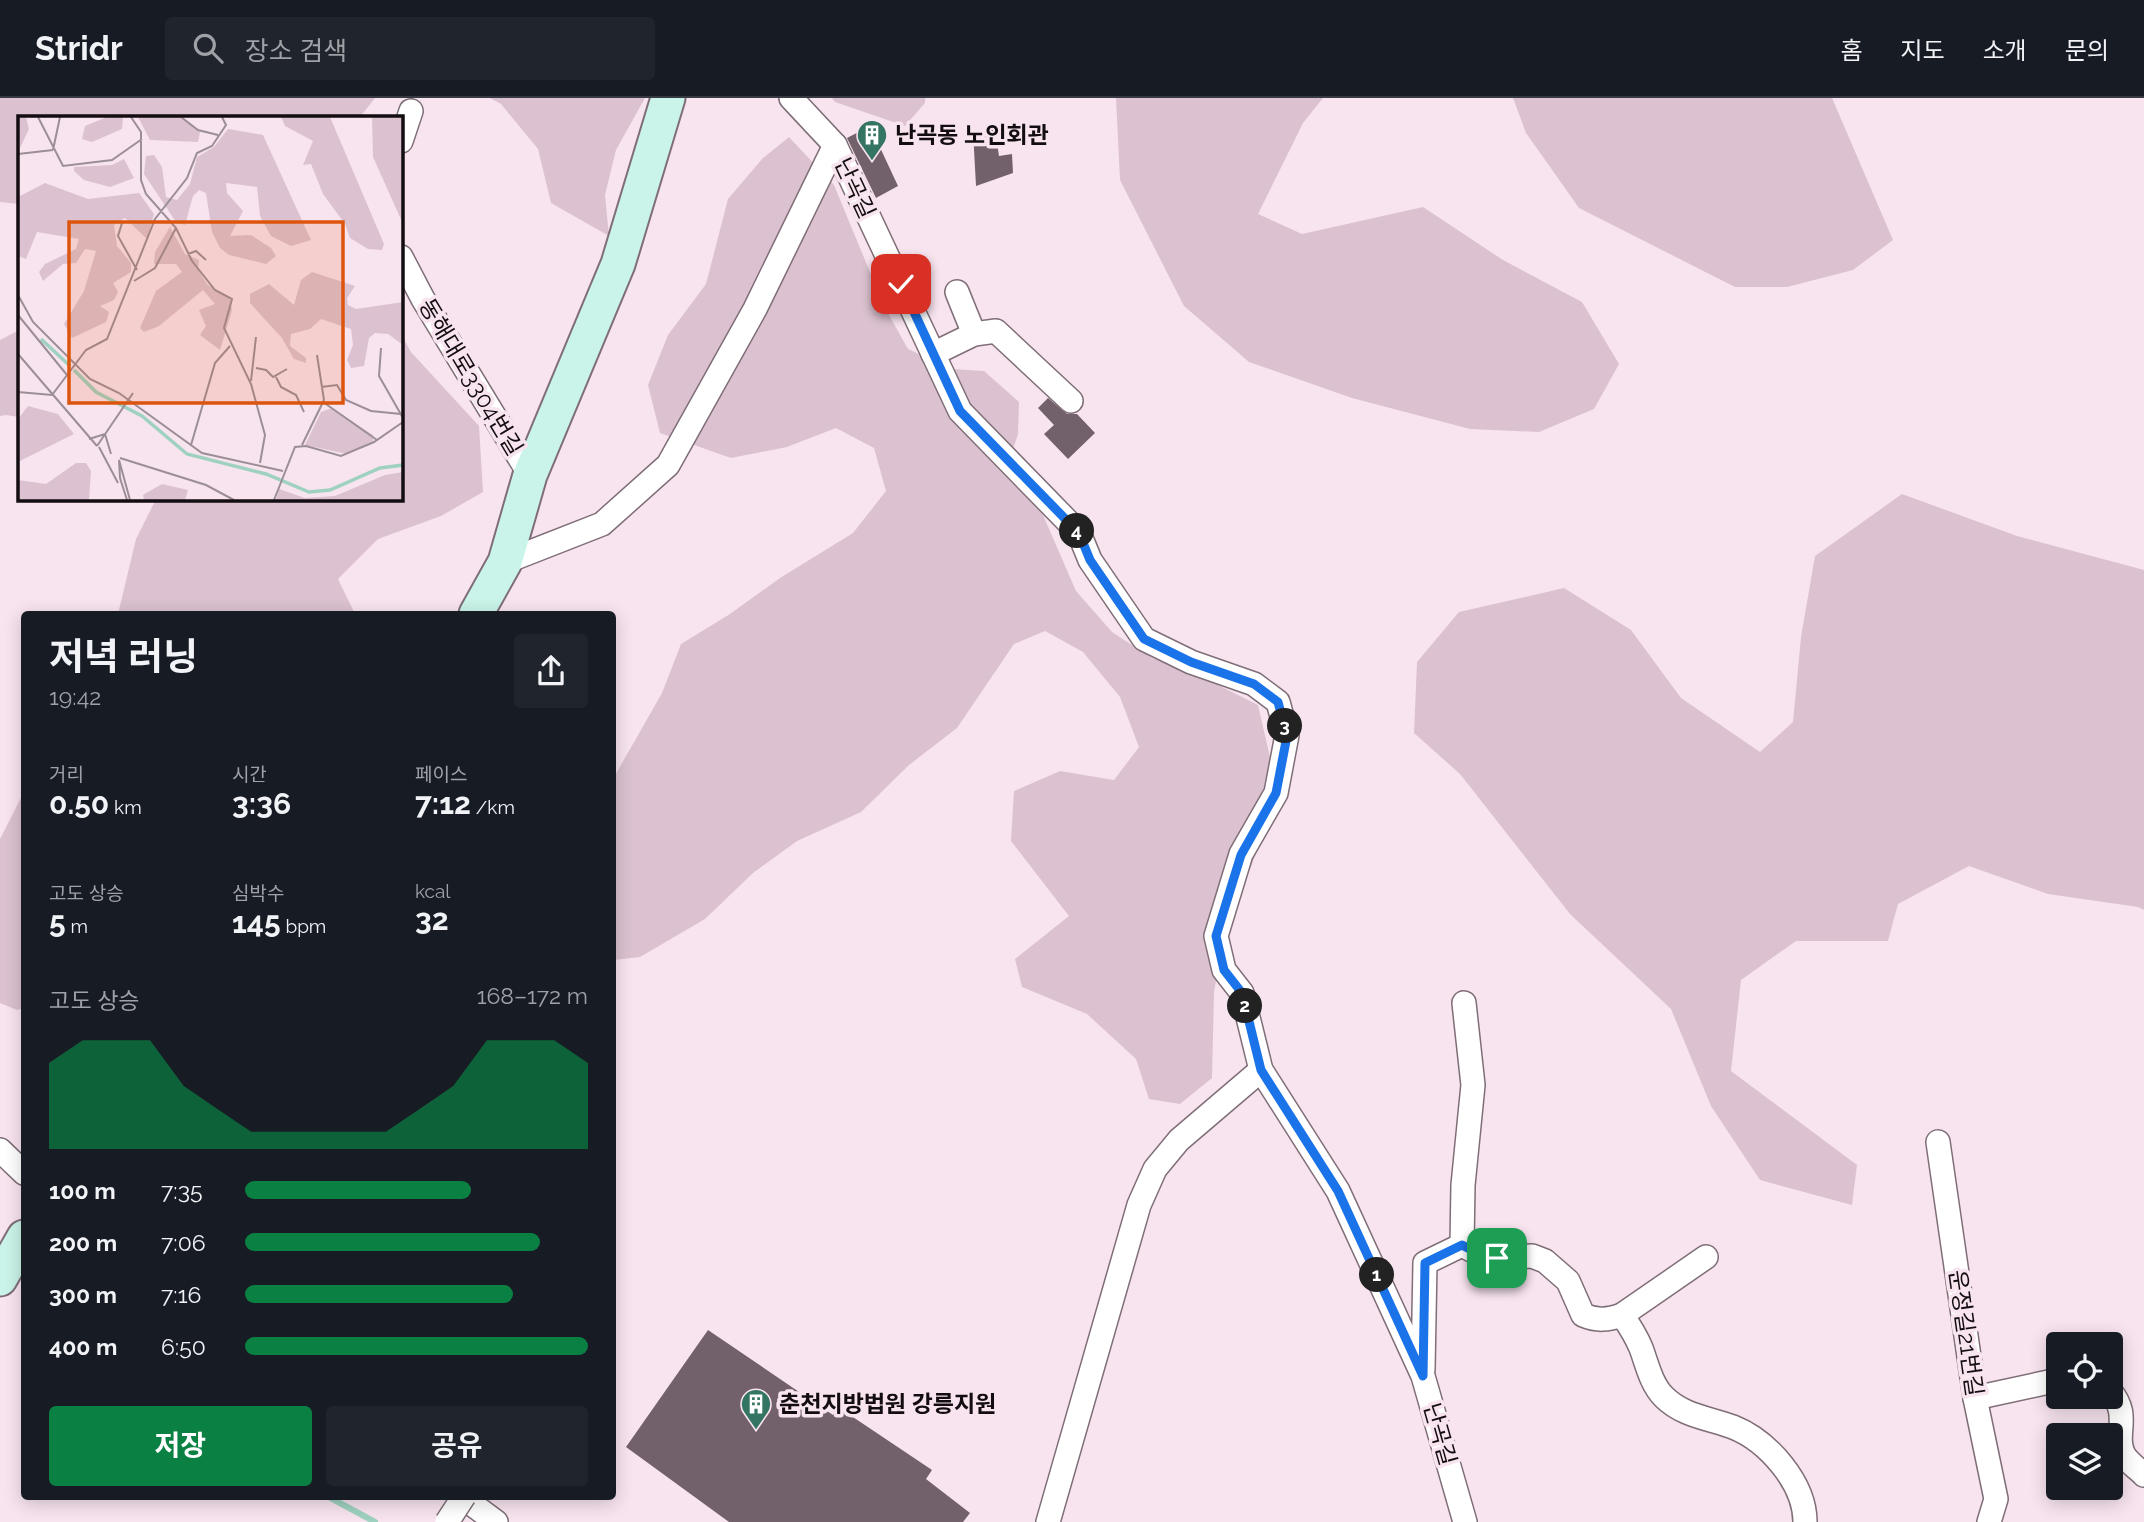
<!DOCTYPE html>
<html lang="ko">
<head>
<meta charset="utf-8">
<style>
	body { margin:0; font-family:Raleway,"Noto Sans KR",sans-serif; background:#20242c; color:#f1f3f6; height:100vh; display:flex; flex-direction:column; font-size:26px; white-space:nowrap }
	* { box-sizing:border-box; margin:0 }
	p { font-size:23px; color:#9ea1a6 }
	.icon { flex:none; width:38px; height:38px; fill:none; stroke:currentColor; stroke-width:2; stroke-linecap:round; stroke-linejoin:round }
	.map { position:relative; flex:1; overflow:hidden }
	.sheet { position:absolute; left:21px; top:513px; width:595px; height:889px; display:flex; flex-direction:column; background:#171b24; border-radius:7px; box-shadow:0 4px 18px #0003 }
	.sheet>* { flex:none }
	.controls { position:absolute; left:2046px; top:1234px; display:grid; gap:14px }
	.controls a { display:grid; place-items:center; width:77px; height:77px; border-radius:7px; background:#171b24; box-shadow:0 4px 18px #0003; font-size:35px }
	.pin { position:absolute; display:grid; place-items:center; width:60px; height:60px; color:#fff; margin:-30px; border-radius:14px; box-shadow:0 4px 10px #0006 }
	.km { position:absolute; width:35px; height:35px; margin:-18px; border-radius:50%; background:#222; color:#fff; font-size:19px; line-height:35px; text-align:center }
	.round { display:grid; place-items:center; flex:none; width:74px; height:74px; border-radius:7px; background:#20242c }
	.overview { display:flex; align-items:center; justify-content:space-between; height:119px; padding:0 28px }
	h1 { font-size:38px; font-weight:700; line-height:52px }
	.stats { display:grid; grid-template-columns:repeat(3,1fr); gap:10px; height:119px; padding:7px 28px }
	.stats div { display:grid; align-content:center }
	.stats b { font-size:30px; font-weight:700 }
	.stats small { font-size:19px; font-weight:400 }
	.stats p { font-size:19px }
	.chart { height:196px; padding:14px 28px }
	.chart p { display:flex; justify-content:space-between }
	.chart svg { width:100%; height:126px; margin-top:7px; fill:#0b8043; opacity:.7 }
	.button { display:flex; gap:14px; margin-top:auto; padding:14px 28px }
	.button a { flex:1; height:80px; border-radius:7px; background:#0b8043; color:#fff; font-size:28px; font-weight:700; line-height:80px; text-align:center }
	.button a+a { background:#20242c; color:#f1f3f6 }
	ul { padding:0 28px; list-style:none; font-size:23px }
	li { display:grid; grid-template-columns:112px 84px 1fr; align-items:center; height:52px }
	li i { height:18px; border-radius:9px; background:#0b8043 }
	header { display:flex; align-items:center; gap:42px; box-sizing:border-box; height:98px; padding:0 35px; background:#171b24; border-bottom:2px solid #363941 }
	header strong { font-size:33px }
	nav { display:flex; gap:38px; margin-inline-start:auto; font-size:24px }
	.search { width:490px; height:63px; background:#20242c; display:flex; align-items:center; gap:18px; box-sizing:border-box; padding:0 24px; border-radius:7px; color:#9ea1a6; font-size:26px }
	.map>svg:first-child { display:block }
</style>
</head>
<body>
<header>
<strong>Stridr</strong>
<div class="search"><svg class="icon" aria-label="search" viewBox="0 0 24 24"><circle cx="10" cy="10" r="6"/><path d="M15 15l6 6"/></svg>장소 검색</div>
<nav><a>홈</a><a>지도</a><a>소개</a><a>문의</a></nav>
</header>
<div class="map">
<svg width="2144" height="1424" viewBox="0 0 2144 1424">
	<rect width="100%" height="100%" fill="#f8e4ef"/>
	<g fill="#dcc2d0">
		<path d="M0 0H375L360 19H19V106L0 104Z"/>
		<path d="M490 0H645L616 52 605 97 609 138 551 105 538 51 501 6Z"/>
		<path d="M832 0H925V5L905 28 835 4Z"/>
		<path d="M1116 0H1323L1303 25 1258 116 1302 136 1423 109 1503 162 1582 204 1619 266 1594 311 1539 334 1470 331 1352 300 1249 264 1184 208 1120 82Z"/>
		<path d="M1513 0H1832L1893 142 1853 172 1787 189H1735L1579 110 1526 35Z"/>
		<path d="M789 39 834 87 884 208 908 251 952 271 984 273 1019 304 1018 336 1005 376 1043 417 1076 493 1112 534 1152 560 1206 581 1258 607 1278 694 1251 769 1230 802 1214 894 1212 980 1180 1006 1149 1001 1136 961 1087 916 1022 889 1015 861 1069 818 1011 743 1014 693 1060 673 1114 682 1139 649 1120 599 1083 554 1045 533 1014 546 957 630 909 667 861 714 797 743 753 775 705 821 640 859 613 862V681L662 595 681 546 730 516 780 480 853 435 886 393 874 350 836 330 787 349 731 360 660 335 648 287 668 237 706 186 728 101 762 61Z"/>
		<path d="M19 232V319L6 317 0 318V242Z"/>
		<path d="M401 236 411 254 479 328 483 394 441 418 378 441 338 481 355 516H118L136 441 156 401H401Z"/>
		<path d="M1902 396 2017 438 2144 472V812L2138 809 2048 796 1969 768 1898 806 1888 843H1796L1741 882 1731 973 1857 1067 1852 1107 1760 1082 1711 1008 1671 911 1570 816 1460 676 1414 635 1417 564 1459 514 1564 490 1631 532 1681 600 1760 654 1793 624 1801 539 1815 458Z"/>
		<path d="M24 694V910L17 912 0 905V741Z"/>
	</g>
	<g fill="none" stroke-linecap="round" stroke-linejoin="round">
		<path stroke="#9fd1c0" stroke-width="6" d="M327 1398 375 1424"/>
	</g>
	<g fill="#72616b">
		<path d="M870 28 898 88 876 100 847 40Z"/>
		<path d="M995 31 999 58 1012 56 1013 75 976 88 973 33Z"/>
		<path d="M1048 300 1067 316H1077L1095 335 1068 361 1044 336 1054 327 1038 310Z"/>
		<path d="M708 1232 833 1317 838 1309 932 1372 926 1381 970 1415 963 1424H729L626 1349Z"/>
	</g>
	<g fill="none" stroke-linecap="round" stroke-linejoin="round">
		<g stroke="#7f6e77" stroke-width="26">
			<g id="street">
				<path d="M791 0 835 47 960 313 1079 435 1090 462 1144 541 1191 564 1254 586 1278 604 1287 637 1276 695 1241 756 1216 838 1224 872 1242 895 1261 972 1338 1093 1423 1278 1465 1424"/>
				<path d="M401 43 411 13"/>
				<path d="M401 159 423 201 530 377"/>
				<path d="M957 194 974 236"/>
				<path d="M933 256 974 236 996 233 1071 303"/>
				<path d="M505 464 602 426 668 367 755 211 835 47"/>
				<path d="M1938 1044 1975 1300 1996 1401 1989 1424"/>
				<path d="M0 1052 24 1075"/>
				<path d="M1462 1147 1481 1157 1498 1160 1532 1158 1545 1163 1568 1183 1583 1217C1597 1223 1608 1222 1622 1217L1706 1159"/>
				<path d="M1622 1217C1629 1227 1636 1238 1641 1250 1647 1266 1651 1286 1664 1299 1683 1318 1709 1320 1733 1329 1768 1343 1805 1385 1805 1424"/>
				<path d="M1423 1271 1425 1165 1462 1147 1463 1087 1473 987 1464 905"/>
				<path d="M2110 1293C2132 1318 2113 1336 2124 1357 2128 1364 2138 1371 2144 1377"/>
				<path d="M1975 1300 2058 1282"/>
				<path d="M461 1398 496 1424"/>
				<path d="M1048 1424 1139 1107 1155 1071 1179 1042 1261 972"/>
			</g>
		</g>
		<g stroke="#7f6e77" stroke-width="37">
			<g id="secondary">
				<path d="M476 516 505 464 530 377 618 166 668 0"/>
				<path d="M0 1181 24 1139"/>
			</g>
		</g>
		<use href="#street" stroke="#fff" stroke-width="23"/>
		<use href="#secondary" stroke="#caf4e9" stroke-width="33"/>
		<g stroke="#7f6e77" stroke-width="26" stroke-linecap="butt">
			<path id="street-bridge" d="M447 1424 464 1398"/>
		</g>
		<use href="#street-bridge" stroke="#fff" stroke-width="23"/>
	</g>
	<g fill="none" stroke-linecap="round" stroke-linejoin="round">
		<g stroke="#fff" stroke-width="14">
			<path id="route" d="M901 186 960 313 1079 435 1090 462 1144 541 1191 564 1254 586 1278 604 1287 638 1276 695 1241 757 1216 838 1224 872 1242 895 1261 972 1338 1093 1423 1278 1425 1165 1462 1147 1481 1157 1497 1160"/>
		</g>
		<use href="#route" stroke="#1a73e8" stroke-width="9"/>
	</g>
	<defs>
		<g id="building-pin" transform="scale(1.575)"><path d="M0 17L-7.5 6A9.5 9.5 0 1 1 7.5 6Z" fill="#347462" stroke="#f8e4ef"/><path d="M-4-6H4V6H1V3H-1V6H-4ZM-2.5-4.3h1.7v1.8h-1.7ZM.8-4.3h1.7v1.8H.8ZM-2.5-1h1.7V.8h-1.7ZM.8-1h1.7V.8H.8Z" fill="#fff"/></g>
	</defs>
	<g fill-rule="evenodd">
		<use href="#building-pin" x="872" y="37"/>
		<use href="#building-pin" x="756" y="1306"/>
	</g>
	<g text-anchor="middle" stroke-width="7" stroke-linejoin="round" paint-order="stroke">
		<g font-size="23" font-weight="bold" fill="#130d11" stroke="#f8e4ef" text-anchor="start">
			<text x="895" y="45">난곡동 노인회관</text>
			<text x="779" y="1314">춘천지방법원 강릉지원</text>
		</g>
		<g font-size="23" fill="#130d11" stroke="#f8e4ef">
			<text transform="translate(855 90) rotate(65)" y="8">난곡길</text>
			<text transform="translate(471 279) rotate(59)" y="8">동해대로3304번길</text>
			<text transform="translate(1966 1235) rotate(82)" y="8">운정길21번길</text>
			<text transform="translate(1440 1336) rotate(74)" y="8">난곡길</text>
		</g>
	</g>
	<g transform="translate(18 18)">
		<rect width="385" height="385" fill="#f8e4ef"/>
		<path d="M0 1H8L11 13 2 32ZM89 1H105L104 13 74 26 64 23 67 10ZM120 1H163L182 16 180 26 132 24ZM263 1H312L366 128 364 134 350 133 332 122 327 108 305 78 293 48 285 49 295 25 267 10ZM354 1H385V108L355 41ZM210 13 245 19 293 124 273 130 253 120 242 100 239 71 208 67 209 77 225 95 212 120 233 119 253 132 258 140 248 148 211 139 202 132 194 116 188 77 181 74 175 80 167 109 158 106 126 58 128 40 136 39 144 51 148 81 159 84 172 68 179 41 196 31ZM106 43 116 62 92 71 66 64 56 55V51L94 49ZM27 67 70 83 121 77 136 98 129 123 107 102 96 109 99 130 113 147V156L95 167 100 176 96 184 82 190 91 196 88 206 54 222 46 208 66 175 78 135 67 133 58 147 45 148 25 165 21 156 27 148 58 133 61 123 19 116 8 143 0 140V81ZM152 111 167 138 181 144 180 154 189 168 212 183 214 194 202 234 182 219 188 210 181 194 197 188 185 174 141 210 126 216 122 212 138 175 164 156 158 148H136L137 136ZM294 156 337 170 329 182 330 189 338 193 385 186V229L370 218 357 217 351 222 346 250 333 252 329 244 335 229 333 213 303 203 292 213 273 218 272 230 288 242V247L276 243 264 222 232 187V178L251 168 276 189 283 164ZM10 290 40 298 56 318 0 346V303ZM314 292 355 319V325L329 338 287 329 303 296ZM58 347H68L73 355 71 384H0V364L28 368ZM385 356V384H258L261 373 287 382 317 380 367 359ZM144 368 170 374 167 384H126L125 379Z" fill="#dcc2d0"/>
		<path fill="none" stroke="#9fd1c0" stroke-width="3.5" d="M23 223 52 250M56 254 78 276 124 300 169 338 248 358 291 376 312 374 362 352 385 349"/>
		<path fill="none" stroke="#9c8e96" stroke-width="2" d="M20 1 45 50 94 44 124 23M113 1 123 16V64L128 78 158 112 174 145 197 174 214 183 206 212 233 268 247 319 242 347M163 1 180 14 200 19M35 34 42 1M0 38 35 34M104 107 100 120 119 154M170 138 178 135 188 144M116 165 137 152 158 112M0 179 15 206 72 263 101 277 184 337 265 355M0 199 49 259M363 232 361 260 385 302M0 238 79 330M238 252 248 254 255 261 269 253M258 261 263 271 278 279 286 296M233 265 238 221M303 271 319 269 328 284 353 295 383 298M0 276 34 279 68 234 89 223 137 103 169 62 179 37 194 30 208 9 204 1M305 286 359 324M71 323 87 318 93 338M173 329 197 247 212 230M284 329 306 284 299 239M79 330 115 277M81 331 100 367M102 342 188 369 216 384M109 384 102 362 101 344 112 384M256 384 277 331 288 330 323 340 356 326 385 306"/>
		<path fill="#dd550c" fill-opacity="0.15" stroke="#dd550c" stroke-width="3.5" d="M51 106H325V287H51Z"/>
		<rect width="385" height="385" fill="none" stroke="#130d11" stroke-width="3.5"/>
	</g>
</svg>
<div class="controls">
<a><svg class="icon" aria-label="locate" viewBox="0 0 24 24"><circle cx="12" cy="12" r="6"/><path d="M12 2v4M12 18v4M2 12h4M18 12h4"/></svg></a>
<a><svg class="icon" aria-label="layers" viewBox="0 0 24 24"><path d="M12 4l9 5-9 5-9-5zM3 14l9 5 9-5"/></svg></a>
</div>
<div class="pin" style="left:1497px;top:1160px;background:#1e9e55"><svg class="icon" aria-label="arrive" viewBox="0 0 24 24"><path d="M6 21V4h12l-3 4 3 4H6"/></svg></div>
<div class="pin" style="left:901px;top:186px;background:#d93025"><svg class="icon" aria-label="check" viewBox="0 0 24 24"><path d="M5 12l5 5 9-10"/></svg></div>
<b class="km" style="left:1377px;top:1177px">1</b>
<b class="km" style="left:1245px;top:908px">2</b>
<b class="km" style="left:1285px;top:628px">3</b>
<b class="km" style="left:1077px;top:433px">4</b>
<section class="sheet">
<div class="overview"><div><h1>저녁 러닝</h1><p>19:42</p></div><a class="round"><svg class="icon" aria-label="share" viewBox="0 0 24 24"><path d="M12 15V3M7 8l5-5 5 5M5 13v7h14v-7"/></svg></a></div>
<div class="stats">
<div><p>거리</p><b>0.50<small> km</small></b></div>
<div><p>시간</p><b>3:36</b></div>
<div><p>페이스</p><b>7:12<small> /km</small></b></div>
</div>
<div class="stats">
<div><p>고도 상승</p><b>5<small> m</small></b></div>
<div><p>심박수</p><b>145<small> bpm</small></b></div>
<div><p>kcal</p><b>32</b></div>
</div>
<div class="chart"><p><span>고도 상승</span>168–172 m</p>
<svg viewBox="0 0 160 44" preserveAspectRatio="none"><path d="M0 44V14L10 6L20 6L30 6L40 22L50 30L60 38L70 38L80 38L90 38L100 38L110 30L120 22L130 6L140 6L150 6L160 14V44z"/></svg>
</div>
<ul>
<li><b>100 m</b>7:35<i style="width:66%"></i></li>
<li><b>200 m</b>7:06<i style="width:86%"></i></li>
<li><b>300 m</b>7:16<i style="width:78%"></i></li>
<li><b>400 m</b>6:50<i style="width:100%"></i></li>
</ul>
<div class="button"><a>저장</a><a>공유</a></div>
</section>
</div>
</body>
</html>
